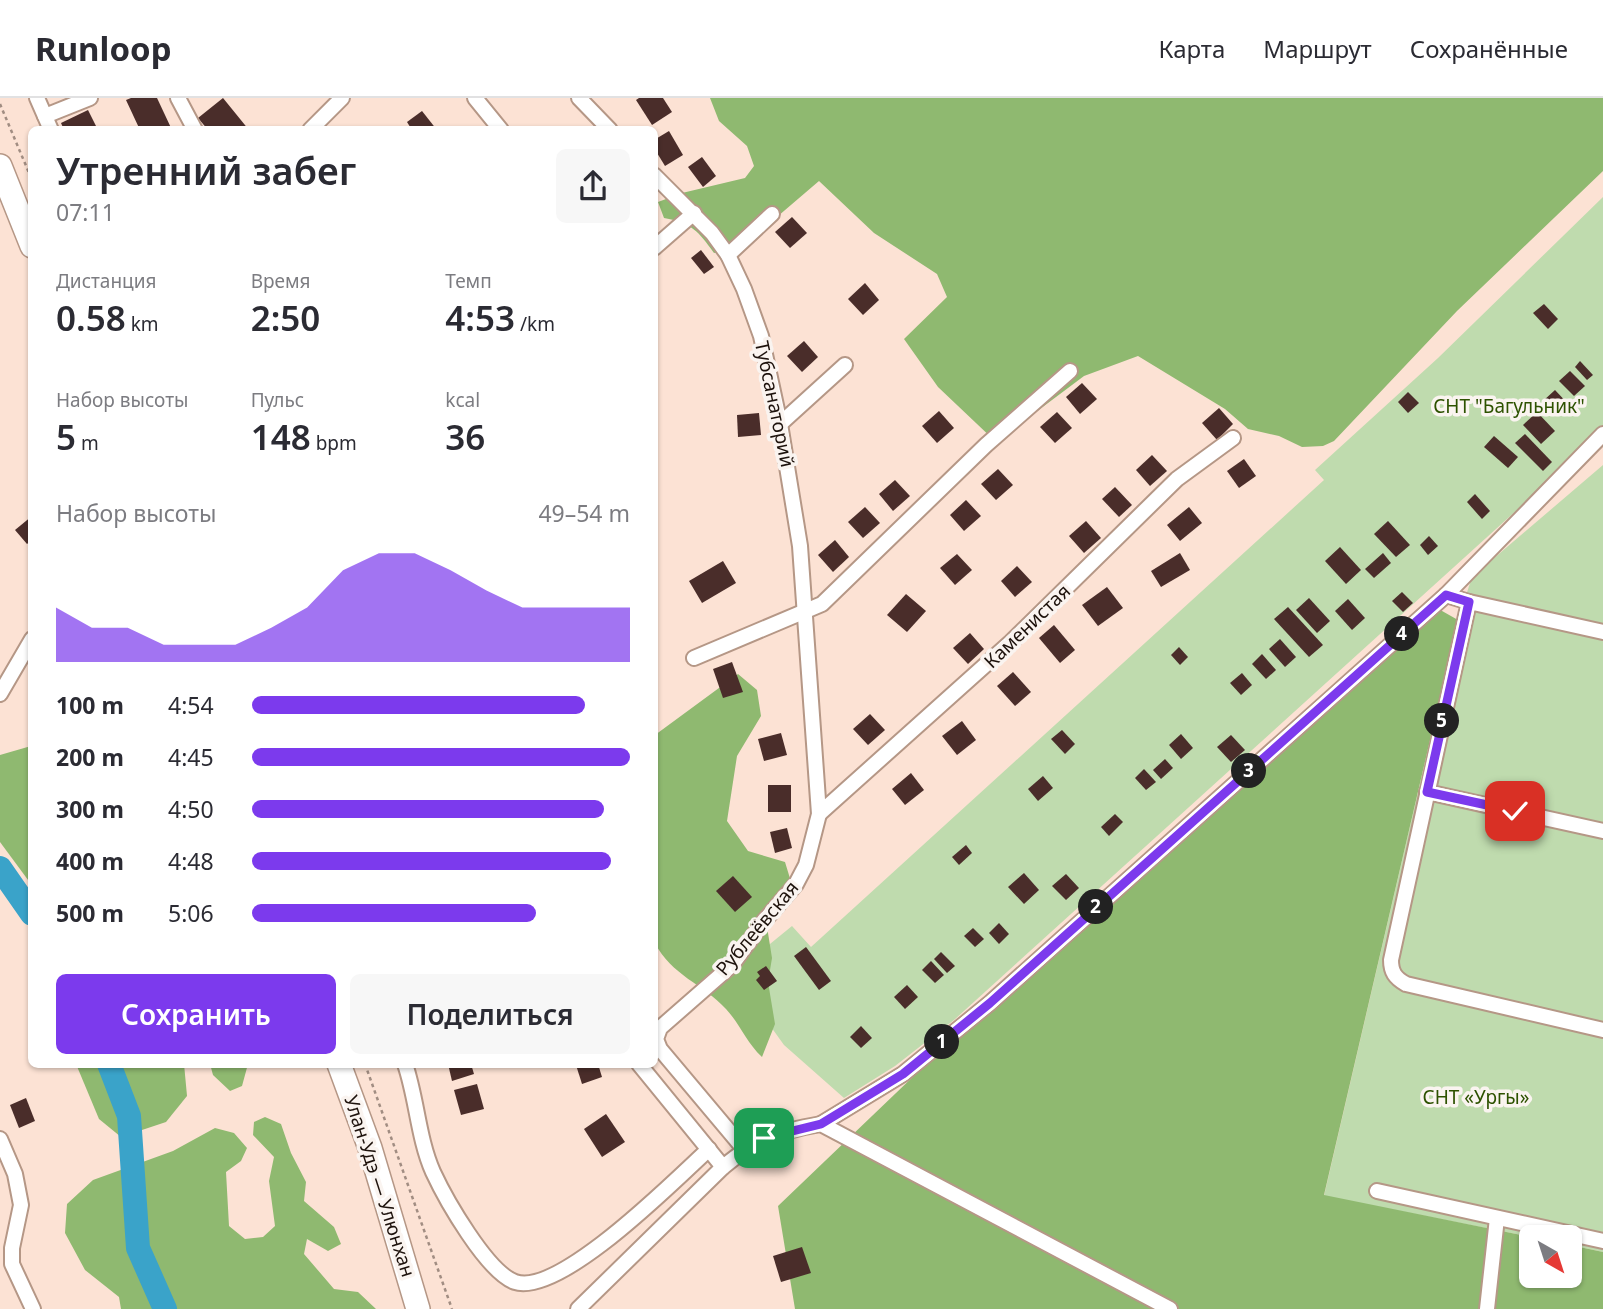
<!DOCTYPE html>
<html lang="ru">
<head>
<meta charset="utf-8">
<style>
	body { margin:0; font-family:"Noto Sans",sans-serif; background:#f7f7f7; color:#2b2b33; height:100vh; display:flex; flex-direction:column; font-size:26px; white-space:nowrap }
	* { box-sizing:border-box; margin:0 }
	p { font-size:23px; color:#7c7c81 }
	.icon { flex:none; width:38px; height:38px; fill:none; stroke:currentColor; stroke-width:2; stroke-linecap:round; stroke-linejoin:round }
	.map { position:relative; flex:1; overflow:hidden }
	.side { position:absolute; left:28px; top:28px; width:630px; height:942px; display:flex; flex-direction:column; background:#fff; border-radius:10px; box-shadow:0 2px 5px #0004 }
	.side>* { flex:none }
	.needle { width:46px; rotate:141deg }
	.controls { position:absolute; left:1519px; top:1127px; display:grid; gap:14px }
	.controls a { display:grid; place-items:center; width:63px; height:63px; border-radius:10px; background:#fff; box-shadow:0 2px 5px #0004; font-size:35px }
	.pin { position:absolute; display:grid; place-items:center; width:60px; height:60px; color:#fff; margin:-30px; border-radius:14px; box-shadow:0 4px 10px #0006 }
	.km { position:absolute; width:35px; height:35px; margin:-18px; border-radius:50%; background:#222; color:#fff; font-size:19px; line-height:35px; text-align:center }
	.round { display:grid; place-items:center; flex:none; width:74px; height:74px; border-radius:10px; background:#f7f7f7 }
	.overview { display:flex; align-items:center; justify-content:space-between; height:119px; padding:0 28px }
	h1 { font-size:38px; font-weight:600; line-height:52px }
	.figures { display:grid; grid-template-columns:repeat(3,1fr); gap:10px; height:119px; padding:7px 28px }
	.figures div { display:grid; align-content:center }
	.figures b { font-size:35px; font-weight:600 }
	.figures small { font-size:19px; font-weight:400 }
	.figures p { font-size:19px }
	.chart { height:196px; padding:14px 28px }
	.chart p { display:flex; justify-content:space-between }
	.chart svg { width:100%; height:126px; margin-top:7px; fill:#7c3aed; opacity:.7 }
	.action { display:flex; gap:14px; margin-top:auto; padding:14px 28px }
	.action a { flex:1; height:80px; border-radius:10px; background:#7c3aed; color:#fff; font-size:28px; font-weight:600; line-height:80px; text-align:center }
	.action a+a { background:#f7f7f7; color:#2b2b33 }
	ul { padding:0 28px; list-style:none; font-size:23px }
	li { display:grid; grid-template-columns:112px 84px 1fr; align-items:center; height:52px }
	li i { height:18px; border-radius:9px; background:#7c3aed }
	header { display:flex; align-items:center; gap:42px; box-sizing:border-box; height:98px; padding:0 35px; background:#fff; border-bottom:2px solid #e1e1e2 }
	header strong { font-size:33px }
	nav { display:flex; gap:38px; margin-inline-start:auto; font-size:24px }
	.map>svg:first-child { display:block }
</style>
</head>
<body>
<header>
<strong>Runloop</strong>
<nav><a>Карта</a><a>Маршрут</a><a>Сохранённые</a></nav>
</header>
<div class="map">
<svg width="1603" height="1211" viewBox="0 0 1603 1211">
	<rect width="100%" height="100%" fill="#fce2d4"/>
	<g fill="#bfdbae">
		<path d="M1603 99V334L954 922 895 968 844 1000 784 947 733 876 792 828 811 849 1324 382 1315 372 1438 260Z"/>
		<path d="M1603 367V1154L1570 1147V1139H1531L1324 1098 1458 522 1472 479Z"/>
	</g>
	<g fill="#8fb970">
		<path d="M710 0H1603V73L1457 213 1334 343 1323 348 1302 349 1279 338 1248 331 1225 311 1138 258 1084 278 996 344 938 289 904 241 947 199 937 176 874 135 819 83 742 149 714 155C698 133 692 125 664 120L658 104 682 95 745 80 754 68 747 48 719 23Z"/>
		<path d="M1435 509 1458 522 1324 1097 1531 1139V1178H1570V1147L1603 1154V1211H795L778 1108 990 905Z"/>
		<path d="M738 576 757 592 761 618 737 658 727 723 748 753 785 764 792 787 764 810 772 860 768 884 775 926 762 959C746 944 740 926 726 911 703 886 671 877 655 845V637Z"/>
		<path d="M31 648H32L31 786 0 744V657Z"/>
		<path d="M76 966H184L187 998 166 1024 121 1039 99 1021Z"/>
		<path d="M210 966H248L242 988 230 993 213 977Z"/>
		<path d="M265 1019 281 1026 291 1055 306 1084 304 1103 334 1129 341 1146 328 1153 307 1141 304 1156 334 1191 358 1194 376 1211H121L119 1199 85 1172 65 1135 67 1106 93 1082 173 1053 215 1030 234 1035 247 1050 241 1063 226 1074 229 1128 245 1141 263 1139 275 1128 269 1083 274 1059 253 1037 254 1024Z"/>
	</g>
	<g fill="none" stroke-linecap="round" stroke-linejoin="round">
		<g stroke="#3aa3c9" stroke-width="24">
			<path d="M0 770 32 816"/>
			<path d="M109 966 129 1018 138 1150 165 1211"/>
		</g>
	</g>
	<g fill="#4a2d2a">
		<path d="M131 0H157L172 32H140L126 2Z"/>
		<path d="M223 0 249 32H208L198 20Z"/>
		<path d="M639 0H663L672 14 652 27 636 2Z"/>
		<path d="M88 12 98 32H64L61 25Z"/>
		<path d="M422 13 437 32H412L407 24Z"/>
		<path d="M669 33 683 57 665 68 654 50V42Z"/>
		<path d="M702 59 716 78 703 89 688 69Z"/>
		<path d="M792 119 807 135 790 150 775 134Z"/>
		<path d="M701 152 714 169 704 176 691 160Z"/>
		<path d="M865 185 879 202 863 217 848 201Z"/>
		<path d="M1544 206 1558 221 1548 231 1533 215Z"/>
		<path d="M804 243 818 259 802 274 787 258Z"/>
		<path d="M1580 263 1593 277 1587 282 1575 269Z"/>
		<path d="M1570 273 1585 288 1574 298 1559 283Z"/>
		<path d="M1082 285 1097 301 1080 316 1066 299Z"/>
		<path d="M1555 292 1572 310 1565 316 1559 310 1554 314 1543 303Z"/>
		<path d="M1408 294 1419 305 1408 315 1398 304Z"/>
		<path d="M1219 310 1233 326 1217 342 1202 325Z"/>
		<path d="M939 313 954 330 937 345 922 328Z"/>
		<path d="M1057 314 1072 330 1055 345 1040 329Z"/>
		<path d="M1537 314 1555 333 1541 346 1523 327Z"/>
		<path d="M759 315 761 337 738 339 737 317Z"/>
		<path d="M1525 336 1552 364 1543 373 1515 345Z"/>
		<path d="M1494 338 1518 359 1508 370 1484 349Z"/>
		<path d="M1152 357 1167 373 1150 388 1136 372Z"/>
		<path d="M1244 361 1256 378 1239 390 1227 373Z"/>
		<path d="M998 371 1013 387 996 402 981 386Z"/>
		<path d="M895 382 910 398 893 413 879 396Z"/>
		<path d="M1115 389 1132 407 1119 419 1102 401Z"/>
		<path d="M1475 396 1490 413 1482 421 1467 404Z"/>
		<path d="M966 402 981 418 964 433 950 417Z"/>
		<path d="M865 409 880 425 863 440 848 424Z"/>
		<path d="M1189 409 1202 425 1180 443 1167 427Z"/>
		<path d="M32 418V442L27 446 15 432Z"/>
		<path d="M1086 423 1101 440 1084 455 1069 438Z"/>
		<path d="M1388 423 1410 447 1396 459 1374 436Z"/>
		<path d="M1429 438 1438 448 1428 457 1420 447Z"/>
		<path d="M835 442 849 459 833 474 818 457Z"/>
		<path d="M1340 449 1361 472 1346 486 1325 463Z"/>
		<path d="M1180 455 1190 472 1161 489 1151 473Z"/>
		<path d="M1383 455 1391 465 1374 480 1365 471Z"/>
		<path d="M957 456 972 472 955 487 940 470Z"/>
		<path d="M723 463 736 485 702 505 689 483Z"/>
		<path d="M1017 468 1032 484 1015 499 1001 483Z"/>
		<path d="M1107 489 1123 510 1098 528 1082 507Z"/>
		<path d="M1402 494 1413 505 1403 514 1392 503Z"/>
		<path d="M906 496 926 513 907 534 887 517Z"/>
		<path d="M1309 500 1330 523 1317 535 1296 512Z"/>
		<path d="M1348 501 1365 520 1352 532 1335 513Z"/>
		<path d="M1288 509 1323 547 1309 559 1274 521Z"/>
		<path d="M1054 527 1075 552 1060 565 1039 540Z"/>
		<path d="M970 535 984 551 968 566 953 550Z"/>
		<path d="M1280 541 1296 559 1285 569 1269 551Z"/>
		<path d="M1179 549 1188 559 1180 567 1171 557Z"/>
		<path d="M1262 556 1276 572 1266 581 1252 566Z"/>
		<path d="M732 564 743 594 723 600 713 571Z"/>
		<path d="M1013 574 1031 594 1015 608 997 588Z"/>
		<path d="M1242 575 1252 587 1241 597 1230 585Z"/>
		<path d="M870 616 885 632 868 647 853 631Z"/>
		<path d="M962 623 976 642 957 657 942 638Z"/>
		<path d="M1062 632 1075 646 1065 656 1051 641Z"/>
		<path d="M781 635 787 657 764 663 758 641Z"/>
		<path d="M1181 636 1193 650 1181 661 1169 647Z"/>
		<path d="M1231 637 1245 652 1231 664 1217 649Z"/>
		<path d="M1165 661 1173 670 1161 681 1153 672Z"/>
		<path d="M1144 671 1156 684 1146 692 1135 680Z"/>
		<path d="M911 675 924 692 905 707 892 691Z"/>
		<path d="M1043 678 1053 690 1038 703 1028 691Z"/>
		<rect x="768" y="687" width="23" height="27"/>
		<path d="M1115 716 1123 724 1109 738 1101 729Z"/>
		<path d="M787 730 792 750 775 755 770 734Z"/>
		<path d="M966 747 972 755 959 767 952 759Z"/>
		<path d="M1024 775 1039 792 1024 806 1008 789Z"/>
		<path d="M1066 776 1079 790 1066 802 1052 788Z"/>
		<path d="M733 778 752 799 735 814 716 793Z"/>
		<path d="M999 825 1009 836 999 846 989 835Z"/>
		<path d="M973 830 984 841 975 849 964 838Z"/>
		<path d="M806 849 831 883 819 892 794 858Z"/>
		<path d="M941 854 955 868 947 875 934 861Z"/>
		<path d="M931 863 944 877 935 885 922 872Z"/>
		<path d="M766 868 777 883 764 892 756 882 760 878 757 874Z"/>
		<path d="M907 887 918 899 905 911 894 899Z"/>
		<path d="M861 928 872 940 861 950 850 939Z"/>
		<path d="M448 966H471L474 976 452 983Z"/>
		<path d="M578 966H598L602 979 582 986 576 967Z"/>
		<path d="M477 986 484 1011 461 1017 454 992Z"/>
		<path d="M26 1000 35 1023 19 1030 10 1007Z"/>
		<path d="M606 1016 625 1044 602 1059 584 1031Z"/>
		<path d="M802 1149 811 1175 781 1184 773 1158Z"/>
	</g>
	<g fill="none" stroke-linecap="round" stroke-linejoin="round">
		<g stroke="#b59786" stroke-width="18">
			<g id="street">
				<path d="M37 0 51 32"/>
				<path d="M178 0 195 32"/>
				<path d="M475 0 501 32"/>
				<path d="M579 0 610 32"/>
				<path d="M45 18 90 0"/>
				<path d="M310 32 342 0"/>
				<path d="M654 77 712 135 728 157 744 191 761 238 780 326 800 448 819 716 806 767 796 786 764 823 732 867 660 930 656 941 660 951 744 1051"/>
				<path d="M654 150 694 115"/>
				<path d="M728 157 772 116"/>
				<path d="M780 326 845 267"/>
				<path d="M1446 497 1469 504 1391 862C1391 874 1395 880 1406 886L1603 932"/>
				<path d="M1469 504 1603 534"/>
				<path d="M694 560 822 506 986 347 1070 273"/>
				<path d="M0 596 32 541"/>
				<path d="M1427 694 1603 733"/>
				<path d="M819 716 1011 544 1177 381 1233 340"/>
				<path d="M405 966C417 1001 418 1040 433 1074 446 1102 487 1174 515 1184 560 1199 676 1081 709 1051"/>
				<path d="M639 966 723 1069"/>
				<path d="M821 1026 903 976 990 905 1446 497 1603 336"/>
				<path d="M0 1041 15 1076 21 1107 12 1150V1166L33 1211"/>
				<path d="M1377 1093 1603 1143"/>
				<path d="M578 1211 723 1069C760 1039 776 1034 821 1026L1170 1211"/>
				<path d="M1487 1211 1497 1120"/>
			</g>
		</g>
		<g stroke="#b59786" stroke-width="26">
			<g id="primary">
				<path d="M0 68 32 148"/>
				<path d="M339 966 370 1050 418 1211"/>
			</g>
		</g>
		<g stroke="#a18d82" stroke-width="2.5" stroke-dasharray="3.5 3.5" stroke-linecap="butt">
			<path d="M0 6 32 82"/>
			<path d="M365 966 452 1211"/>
		</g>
		<use href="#street" stroke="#fff" stroke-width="14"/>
		<use href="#primary" stroke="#fff" stroke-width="23"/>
	</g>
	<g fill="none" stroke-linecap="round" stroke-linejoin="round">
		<g stroke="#fff" stroke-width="14">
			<path id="route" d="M764 1040 821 1026 903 976 990 905 1446 497 1469 504 1427 694 1515 713"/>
		</g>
		<use href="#route" stroke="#7c3aed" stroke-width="9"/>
	</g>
	<g text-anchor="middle" stroke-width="7" stroke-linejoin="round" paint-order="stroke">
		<g font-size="19" fill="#1d120c" stroke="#faf4f0">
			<text transform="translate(775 306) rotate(78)" y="7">Тубсанаторий</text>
			<text transform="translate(1027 528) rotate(-44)" y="7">Каменистая</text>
			<text transform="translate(757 830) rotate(-50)" y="7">Рублеёвская</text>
			<text transform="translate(380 1088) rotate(72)" y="7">Улан-Удэ — Улюнхан</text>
		</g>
		<g font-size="19" fill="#2d5200" stroke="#faf4f0">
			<text x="1509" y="315">СНТ "Багульник"</text>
			<text x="1476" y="1006">СНТ «Ургы»</text>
		</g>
	</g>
</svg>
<div class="controls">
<a><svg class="needle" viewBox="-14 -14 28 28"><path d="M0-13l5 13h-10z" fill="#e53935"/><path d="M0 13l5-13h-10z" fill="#7c7c81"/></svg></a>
</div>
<div class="pin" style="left:764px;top:1040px;background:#1e9e55"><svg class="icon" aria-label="arrive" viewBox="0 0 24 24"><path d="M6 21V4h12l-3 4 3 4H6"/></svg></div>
<div class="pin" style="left:1515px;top:713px;background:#d93025"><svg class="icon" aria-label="check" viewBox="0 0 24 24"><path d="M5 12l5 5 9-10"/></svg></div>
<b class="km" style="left:942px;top:944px">1</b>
<b class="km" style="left:1096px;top:809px">2</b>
<b class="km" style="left:1249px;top:673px">3</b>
<b class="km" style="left:1402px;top:536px">4</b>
<b class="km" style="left:1442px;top:623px">5</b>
<section class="side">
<div class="overview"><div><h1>Утренний забег</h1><p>07:11</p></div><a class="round"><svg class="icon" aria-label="share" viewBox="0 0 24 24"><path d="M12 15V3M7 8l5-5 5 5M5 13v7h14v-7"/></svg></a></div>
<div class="figures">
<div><p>Дистанция</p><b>0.58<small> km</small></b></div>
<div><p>Время</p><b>2:50</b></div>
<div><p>Темп</p><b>4:53<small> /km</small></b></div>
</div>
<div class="figures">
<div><p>Набор высоты</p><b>5<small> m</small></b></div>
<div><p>Пульс</p><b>148<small> bpm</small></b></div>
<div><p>kcal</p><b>36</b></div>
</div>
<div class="chart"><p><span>Набор высоты</span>49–54 m</p>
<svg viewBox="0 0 160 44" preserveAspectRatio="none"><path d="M0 44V25L10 32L20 32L30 38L40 38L50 38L60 32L70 25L80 12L90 6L100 6L110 12L120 19L130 25L140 25L150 25L160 25V44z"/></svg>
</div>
<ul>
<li><b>100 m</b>4:54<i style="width:88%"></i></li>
<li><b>200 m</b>4:45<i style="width:100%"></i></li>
<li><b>300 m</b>4:50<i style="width:93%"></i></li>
<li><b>400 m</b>4:48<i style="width:95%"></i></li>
<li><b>500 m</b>5:06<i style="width:75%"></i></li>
</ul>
<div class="action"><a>Сохранить</a><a>Поделиться</a></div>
</section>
</div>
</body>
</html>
